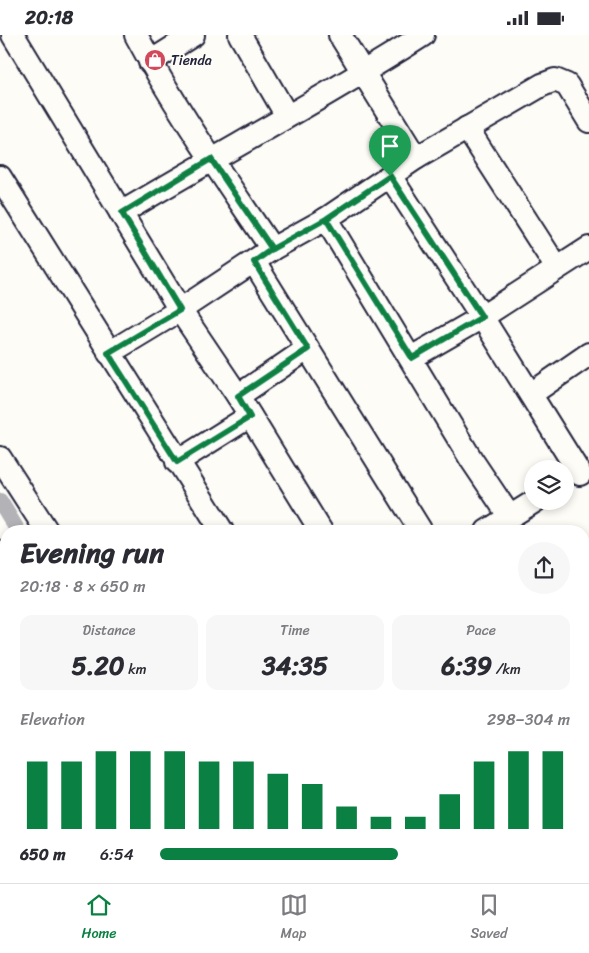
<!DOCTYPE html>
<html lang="en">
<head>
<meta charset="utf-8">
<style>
	body { margin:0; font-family:Sriracha,sans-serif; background:#f7f7f7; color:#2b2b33; height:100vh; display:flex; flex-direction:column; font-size:19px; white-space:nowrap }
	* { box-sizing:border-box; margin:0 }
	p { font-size:16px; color:#7c7c81 }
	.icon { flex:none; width:28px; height:28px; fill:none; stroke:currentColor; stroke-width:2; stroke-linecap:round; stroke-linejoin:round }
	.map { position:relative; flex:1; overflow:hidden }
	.sheet { position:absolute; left:0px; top:490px; width:590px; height:359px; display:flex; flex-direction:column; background:#fff; border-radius:20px 20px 0 0; box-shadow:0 2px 8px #0003 }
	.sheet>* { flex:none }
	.fabs { position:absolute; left:524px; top:425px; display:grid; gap:10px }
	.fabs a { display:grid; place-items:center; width:50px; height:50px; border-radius:50%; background:#fff; box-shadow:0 2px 8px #0003; font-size:25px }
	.pin { position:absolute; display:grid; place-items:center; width:42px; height:42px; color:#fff; margin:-51px -21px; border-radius:50% 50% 50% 0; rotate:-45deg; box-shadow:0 0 5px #0007 }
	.pin .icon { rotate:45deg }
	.round { display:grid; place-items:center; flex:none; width:52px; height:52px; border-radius:26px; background:#f7f7f7 }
	.headline { display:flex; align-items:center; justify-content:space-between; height:85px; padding:0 20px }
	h1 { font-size:28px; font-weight:800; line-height:38px }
	.stats { display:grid; grid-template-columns:repeat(3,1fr); gap:8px; height:85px; padding:5px 20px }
	.stats div { display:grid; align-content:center; border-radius:12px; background:#f7f7f7; text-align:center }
	.stats b { font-size:25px; font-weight:800 }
	.stats small { font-size:14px; font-weight:400 }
	.stats p { font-size:14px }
	.chart { height:140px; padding:10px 20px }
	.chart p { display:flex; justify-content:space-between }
	.chart svg { width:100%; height:90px; margin-top:5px; stroke:#0b8043; stroke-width:6 }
	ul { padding:0 20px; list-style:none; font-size:16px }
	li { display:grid; grid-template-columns:80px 60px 1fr; align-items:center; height:38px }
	li i { height:12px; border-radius:6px; background:#0b8043 }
	.status { display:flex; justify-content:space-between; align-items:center; height:35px; padding:0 25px; background:#fff; direction:ltr }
	.status svg { height:14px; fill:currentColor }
	.tabs { display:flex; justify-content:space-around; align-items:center; height:70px; border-top:1px solid #e1e1e2; background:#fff; font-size:14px; color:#7c7c81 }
	.tabs a { display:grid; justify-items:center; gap:2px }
	.tabs .current { color:#0b8043 }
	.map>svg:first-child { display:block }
</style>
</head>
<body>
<div class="status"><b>20:18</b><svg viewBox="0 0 49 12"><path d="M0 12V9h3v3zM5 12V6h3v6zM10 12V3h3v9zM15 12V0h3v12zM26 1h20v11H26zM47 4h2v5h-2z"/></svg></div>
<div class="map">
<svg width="589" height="848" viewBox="0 0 589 848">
	<rect width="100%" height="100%" fill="#fdfcf7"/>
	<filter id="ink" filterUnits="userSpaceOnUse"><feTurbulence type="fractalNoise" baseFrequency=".02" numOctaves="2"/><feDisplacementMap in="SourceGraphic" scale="10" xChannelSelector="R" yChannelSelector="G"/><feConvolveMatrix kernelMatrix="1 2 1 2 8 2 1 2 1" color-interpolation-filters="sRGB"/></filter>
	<g filter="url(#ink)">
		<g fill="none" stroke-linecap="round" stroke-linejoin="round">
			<g stroke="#b2b2b7" stroke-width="16">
				<path d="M0 466 18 496"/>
				<path d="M235 842 239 848"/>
			</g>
			<g stroke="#22223b" stroke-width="26">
				<g id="minor">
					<path d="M13 0 180 275 238 361 321 496"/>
					<path d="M136 0C176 75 225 144 272 214"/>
					<path d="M240 0 287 81"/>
					<path d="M340 0 416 123"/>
					<path d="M150 27 193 0"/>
					<path d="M467 93 557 233"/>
					<path d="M390 141 482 282 580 439"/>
					<path d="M0 142 222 496"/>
					<path d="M121 178C221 118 325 63 423 0"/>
					<path d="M326 184 471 424 510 482"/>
					<path d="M254 227 421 496"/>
					<path d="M109 318 180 275 272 214 326 184 416 123 542 50 555 45 567 50 589 86"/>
					<path d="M411 323 482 282 589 213"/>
					<path d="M531 359 589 319"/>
					<path d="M238 361 307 314"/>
					<path d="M0 423 47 496"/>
					<path d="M177 427 250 381"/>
					<path d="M487 496 535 466"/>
					<path d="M0 517 6 527"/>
					<path d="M0 658 6 654"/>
					<path d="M0 795 6 791"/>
					<path d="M0 824 6 820"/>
					<path d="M81 842 84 848"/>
					<path d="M203 842 206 848"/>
					<path d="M266 842 269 848"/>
				</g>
			</g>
			<use href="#minor" stroke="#fdfcf7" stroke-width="22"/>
		</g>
	</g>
	<g fill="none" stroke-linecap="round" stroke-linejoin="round" filter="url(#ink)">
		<g stroke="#fff" stroke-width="10">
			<path id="route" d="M390 141 326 184 272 214 211 124 122 178 180 275 108 318 177 427 250 382 238 361 308 314 254 227 272 214 326 184 412 323 482 282 390 141"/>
		</g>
		<use href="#route" stroke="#0b8043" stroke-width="6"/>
	</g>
	<defs>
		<g id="shop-disc" transform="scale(1.125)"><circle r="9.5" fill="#d1495b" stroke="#fdfcf7"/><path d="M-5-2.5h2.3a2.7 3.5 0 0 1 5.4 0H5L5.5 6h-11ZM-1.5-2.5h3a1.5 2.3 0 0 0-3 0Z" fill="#fff"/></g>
	</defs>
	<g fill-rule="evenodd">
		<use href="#shop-disc" x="155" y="25"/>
	</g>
	<g text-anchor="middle" stroke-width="4" stroke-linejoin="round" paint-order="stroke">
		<g font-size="14" fill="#22223b" stroke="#fdfcf7" text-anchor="start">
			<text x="171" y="30">Tienda</text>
		</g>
	</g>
</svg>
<div class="fabs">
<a><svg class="icon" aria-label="layers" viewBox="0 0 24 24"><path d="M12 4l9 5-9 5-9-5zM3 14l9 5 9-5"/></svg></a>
</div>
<div class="pin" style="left:390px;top:141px;background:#1e9e55"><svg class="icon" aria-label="arrive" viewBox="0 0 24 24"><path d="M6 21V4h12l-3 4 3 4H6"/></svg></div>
<section class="sheet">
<div class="headline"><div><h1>Evening run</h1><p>20:18 · 8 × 650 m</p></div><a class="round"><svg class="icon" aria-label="share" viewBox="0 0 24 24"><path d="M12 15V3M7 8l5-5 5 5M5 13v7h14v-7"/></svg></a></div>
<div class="stats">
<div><p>Distance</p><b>5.20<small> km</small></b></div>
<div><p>Time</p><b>34:35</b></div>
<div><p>Pace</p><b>6:39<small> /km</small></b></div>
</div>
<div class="chart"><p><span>Elevation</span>298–304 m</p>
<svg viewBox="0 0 160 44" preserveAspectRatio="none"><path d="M5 44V11M15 44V11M25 44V6M35 44V6M45 44V6M55 44V11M65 44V11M75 44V17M85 44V22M95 44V33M105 44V38M115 44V38M125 44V27M135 44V11M145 44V6M155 44V6"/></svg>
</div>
<ul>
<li><b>650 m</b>6:54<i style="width:58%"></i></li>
</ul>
</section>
</div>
<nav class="tabs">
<a class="current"><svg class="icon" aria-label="home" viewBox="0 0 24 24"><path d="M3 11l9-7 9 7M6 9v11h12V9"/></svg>Home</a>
<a><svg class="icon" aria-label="map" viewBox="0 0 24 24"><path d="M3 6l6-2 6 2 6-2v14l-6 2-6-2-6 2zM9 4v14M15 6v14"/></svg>Map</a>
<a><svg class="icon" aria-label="saved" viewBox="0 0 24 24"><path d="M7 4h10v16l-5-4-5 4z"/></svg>Saved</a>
</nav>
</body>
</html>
